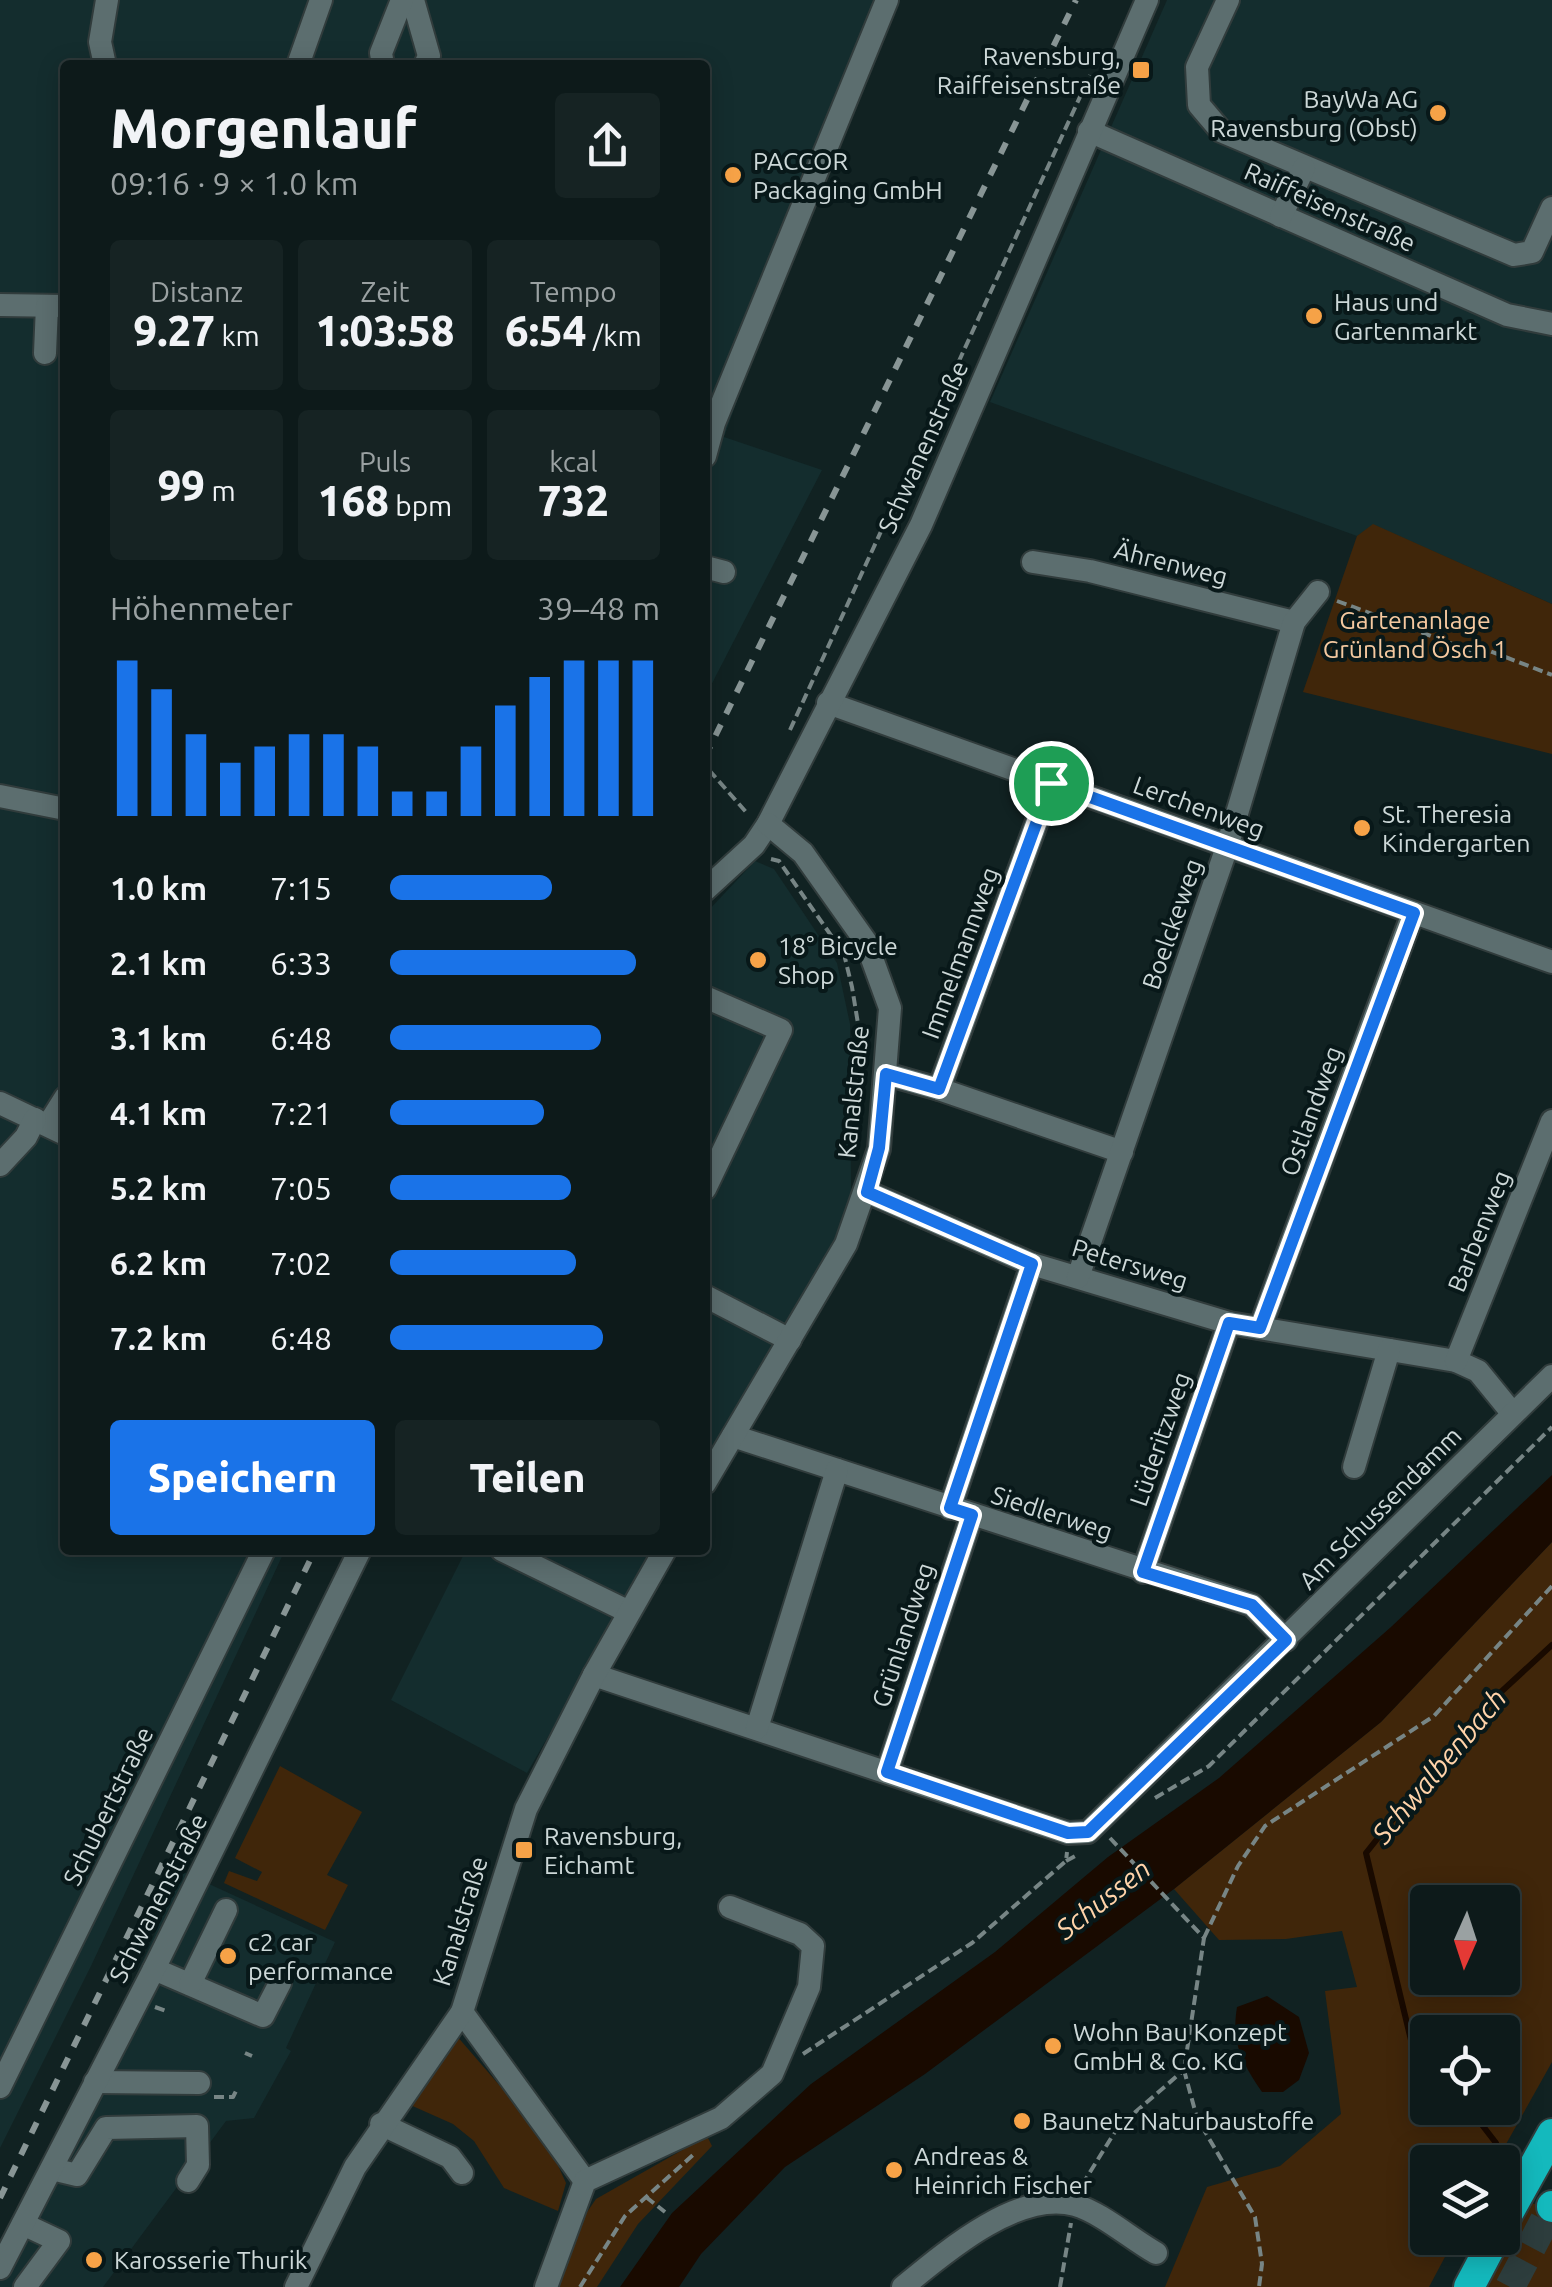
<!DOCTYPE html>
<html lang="de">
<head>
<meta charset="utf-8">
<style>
	body { margin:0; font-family:Ubuntu,sans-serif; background:#162323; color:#f1f3f6; height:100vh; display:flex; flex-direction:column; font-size:38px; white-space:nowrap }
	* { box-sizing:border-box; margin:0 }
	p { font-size:32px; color:#9aa1a2 }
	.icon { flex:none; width:55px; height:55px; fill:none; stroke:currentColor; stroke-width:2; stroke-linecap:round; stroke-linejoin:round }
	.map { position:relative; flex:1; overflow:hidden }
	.side { position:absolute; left:60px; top:60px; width:650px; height:1495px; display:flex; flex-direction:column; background:#0d1a1a; border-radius:10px; box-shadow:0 5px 25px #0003,0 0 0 2px #2d3839 }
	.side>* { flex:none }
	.needle { width:65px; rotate:183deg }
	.controls { position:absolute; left:1410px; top:1885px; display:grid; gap:20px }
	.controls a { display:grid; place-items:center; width:110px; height:110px; border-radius:10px; background:#0d1a1a; box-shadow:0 5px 25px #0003,0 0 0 2px #2d3839; font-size:50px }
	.pin { position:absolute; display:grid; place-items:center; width:85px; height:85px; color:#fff; margin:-42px; border:5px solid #fff; border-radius:50%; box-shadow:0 2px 10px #0007 }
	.round { display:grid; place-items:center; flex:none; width:105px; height:105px; border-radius:10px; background:#162323 }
	.headline { display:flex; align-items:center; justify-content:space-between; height:170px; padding:0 50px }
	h1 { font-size:55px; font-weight:800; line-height:75px }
	.figures { display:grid; grid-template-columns:repeat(3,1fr); gap:15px; height:170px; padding:10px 50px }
	.figures div { display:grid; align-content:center; border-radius:10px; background:#162323; text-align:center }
	.figures b { font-size:42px; font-weight:800 }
	.figures small { font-size:28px; font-weight:400 }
	.figures p { font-size:28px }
	.chart { height:280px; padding:20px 50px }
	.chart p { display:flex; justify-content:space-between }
	.chart svg { width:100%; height:180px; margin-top:10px; stroke:#1a73e8; stroke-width:6 }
	.button { display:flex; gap:20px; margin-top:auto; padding:20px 50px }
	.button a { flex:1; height:115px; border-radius:10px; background:#1a73e8; color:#fff; font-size:40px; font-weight:800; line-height:115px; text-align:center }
	.button a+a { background:#162323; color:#f1f3f6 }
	ul { padding:0 50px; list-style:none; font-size:32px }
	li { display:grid; grid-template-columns:160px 120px 1fr; align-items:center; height:75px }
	li i { height:25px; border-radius:12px; background:#1a73e8 }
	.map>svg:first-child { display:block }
</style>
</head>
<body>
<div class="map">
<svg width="1552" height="2287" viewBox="0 0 1552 2287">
	<rect width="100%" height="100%" fill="#122"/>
	<g fill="#142d2e">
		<path d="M0 0H900L769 312 724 437 822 470 705 697V65H65V1550H285L91 1966 0 2148Z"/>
		<path d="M1167 0H1552V604L1374 525 1357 536 990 402Z"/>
		<path d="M755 861 774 869 837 963 850 1024 851 1195 842 1230 705 1466V914Z"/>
		<path d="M466 1550H656L527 1773 391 1700Z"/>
		<path d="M183 1872 335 1942 286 2048 291 2051 254 2118 226 2121 103 2287H0V2274Z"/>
	</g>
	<g fill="#40260a" fill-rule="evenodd">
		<path d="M1373 524 1552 604V754L1303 692 1357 536Z"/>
		<path d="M1552 1542V2062L1496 2162H1428V2238H1455L1429 2287H1165L1207 2187 1280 2166 1341 2114 1325 1991 1357 1987 1342 1931 1286 1939 1219 1940 1174 1889 1381 1722ZM1428 1902H1502V1978H1428ZM1428 2032H1502V2108H1428Z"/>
		<path d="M280 1766 362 1812 327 1875 348 1885 325 1930 224 1883 229 1871 257 1881 262 1872 235 1858Z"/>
		<path d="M456 2035 546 2139 566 2183 558 2211 504 2188 474 2141 453 2124 408 2104Z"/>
		<path d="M707 2136 712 2146 638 2224 597 2287H559L585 2215 596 2199Z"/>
		<path d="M1530 2203 1552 2207V2287H1485Z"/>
	</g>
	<g fill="#190a00">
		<path d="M1552 1475V1542L1381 1722 1174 1889 925 2074 785 2167 701 2254 679 2287H620L672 2213 811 2084 995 1952 1108 1857 1219 1778 1391 1627Z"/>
		<path d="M1267 1996 1299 2017 1309 2053 1299 2080 1283 2092H1262C1242 2063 1231 2043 1237 2007Z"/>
	</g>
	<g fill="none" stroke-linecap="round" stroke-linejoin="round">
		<g stroke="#190a00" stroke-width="6">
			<path d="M1428 2074 1417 2065 1366 1853 1476 1715 1552 1645"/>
			<path d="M1469 2108 1496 2143"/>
		</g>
		<path stroke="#2d3d3d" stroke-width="30" stroke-dasharray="30 15" stroke-linecap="butt" d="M1510 2287 1552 2207"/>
		<g stroke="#313c3c" stroke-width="26">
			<g id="minor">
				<path d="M413 0 429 56 425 65"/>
				<path d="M1228 0 1197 67 1199 105 1221 131 1514 255 1532 252 1552 208"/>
				<path d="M105 65 100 42 107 0"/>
				<path d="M298 65 321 0"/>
				<path d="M383 65 381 53 402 0"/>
				<path d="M1089 131 1507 315 1552 324"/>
				<path d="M1281 216 1304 168"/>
				<path d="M0 305 65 306"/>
				<path d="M45 353 47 306"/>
				<path d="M705 456 714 423 887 0"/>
				<path d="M1033 562 1090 571 1294 622"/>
				<path d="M705 567 724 572"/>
				<path d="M828 703 1552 962"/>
				<path d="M0 796 65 809"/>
				<path d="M705 890 754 845 768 824 921 525 1147 0"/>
				<path d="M705 997 781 1030 705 1189"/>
				<path d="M886 1074 939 1089 1051 783"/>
				<path d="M939 1089 1122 1152"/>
				<path d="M0 1103 65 1134"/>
				<path d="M48 1125 65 1098"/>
				<path d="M0 1165 26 1137 35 1119"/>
				<path d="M867 1192 1032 1264 1229 1323 1456 1361 1478 1371 1513 1414"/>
				<path d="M1078 1277 1227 847 1294 622 1318 592"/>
				<path d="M705 1296 790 1340"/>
				<path d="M1260 1328 1413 913"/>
				<path d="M1456 1361 1552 1121"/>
				<path d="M733 1436 1252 1605 1286 1640"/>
				<path d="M1354 1467 1389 1350"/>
				<path d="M705 1483 846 1244 879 1149 890 1008 866 942 803 853 768 824"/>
				<path d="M950 1508 1032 1264"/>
				<path d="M502 1550 629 1612"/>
				<path d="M1143 1572 1229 1323"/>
				<path d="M594 1675 1068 1833 1088 1832 1552 1376"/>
				<path d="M757 1728 837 1470"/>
				<path d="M887 1772 972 1515"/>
				<path d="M154 1969 263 2016 280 1983"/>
				<path d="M190 1984 226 1910"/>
				<path d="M462 2012 585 2181"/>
				<path d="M95 2082 199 2083"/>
				<path d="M0 2087 264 1550"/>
				<path d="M381 2124 450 2157 462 2173"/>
				<path d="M52 2169 77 2175 106 2128 197 2126 198 2165 188 2181"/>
				<path d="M23 2224 59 2241 25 2287"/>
				<path d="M0 2268 154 1969 360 1550"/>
				<path d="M296 2287 355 2167 462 2012 526 1809 594 1675 665 1550"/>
				<path d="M546 2287 585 2181 721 2118 772 2074 809 1987 813 1946 800 1934 730 1907"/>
				<path d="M903 2287C943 2254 1018 2189 1075 2205 1102 2213 1131 2239 1156 2253"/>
			</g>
		</g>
		<g stroke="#313c3c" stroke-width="34">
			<g id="highway">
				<path d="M1552 2207V2206"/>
				<path d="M1502 2224 1552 2134"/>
				<path d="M1469 2287 1495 2238"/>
			</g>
		</g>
		<g stroke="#778585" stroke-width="4" stroke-dasharray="10 5" stroke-linecap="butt">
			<path d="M1337 601 1474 652 1482 648 1552 675"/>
			<path d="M790 730 1090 75"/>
			<path d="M709 770 746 812"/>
			<path d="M771 859 779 861 844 954 852 987 861 1042 855 1151"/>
			<path d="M1155 1798 1209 1766 1552 1427"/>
			<path d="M1110 1838 1204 1938 1184 2070 1197 2118 1255 2217 1262 2264 1259 2287"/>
			<path d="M1066 1861 1079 1854"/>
			<path d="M1204 1938 1238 1866 1265 1826 1434 1716 1552 1586"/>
			<path d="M155 2007 169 2012"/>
			<path d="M245 2053 252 2056"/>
			<path d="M803 2054 972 1943 1066 1861 1067 1852"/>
			<path d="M214 2097H233L236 2091"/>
			<path d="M1082 2185 1118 2127 1184 2070"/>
			<path d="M646 2197 665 2212"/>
			<path d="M580 2287 625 2216 694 2154"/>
			<path d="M1060 2287 1071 2223"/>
		</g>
		<use href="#minor" stroke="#5c6e6f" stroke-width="22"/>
		<use href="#highway" stroke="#14b9bd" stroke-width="30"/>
		<g stroke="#889595" stroke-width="6" stroke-dasharray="12 12" stroke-linecap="butt">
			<path d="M705 757 1076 0"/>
			<path d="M0 2198 315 1550"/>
		</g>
	</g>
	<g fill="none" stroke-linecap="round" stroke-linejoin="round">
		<g stroke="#fff" stroke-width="20">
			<path id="route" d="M1051 783 1414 913 1260 1328 1229 1323 1143 1572 1252 1605 1286 1640 1088 1832 1068 1833 887 1772 972 1515 950 1508 1032 1264 867 1192 879 1148 886 1074 939 1089Z"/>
		</g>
		<use href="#route" stroke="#1a73e8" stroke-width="12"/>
	</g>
	<g fill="#f6a247" stroke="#081819" stroke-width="4">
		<rect x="1131" y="60" width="20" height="20" rx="5"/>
		<circle cx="1438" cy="113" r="10"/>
		<circle cx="733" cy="175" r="10"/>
		<circle cx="1314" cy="316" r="10"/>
		<circle cx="1362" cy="828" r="10"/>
		<circle cx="758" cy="960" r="10"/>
		<rect x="514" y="1840" width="20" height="20" rx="5"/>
		<circle cx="228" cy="1956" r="10"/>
		<circle cx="1053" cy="2046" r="10"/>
		<circle cx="1022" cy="2121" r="10"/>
		<circle cx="894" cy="2170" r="10"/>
		<circle cx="94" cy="2260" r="10"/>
	</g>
	<g text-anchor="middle" stroke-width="8" stroke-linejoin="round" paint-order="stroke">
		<g font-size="25" fill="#cdd8d8" stroke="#081819" text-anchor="start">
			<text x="1121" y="65" text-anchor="end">Ravensburg,<tspan x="1121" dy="29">Raiffeisenstraße</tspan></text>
			<text x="1418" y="108" text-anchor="end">BayWa AG<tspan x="1418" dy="29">Ravensburg (Obst)</tspan></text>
			<text x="753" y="170">PACCOR<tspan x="753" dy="29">Packaging GmbH</tspan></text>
			<text x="1334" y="311">Haus und<tspan x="1334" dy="29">Gartenmarkt</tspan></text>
			<text x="1382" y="823">St. Theresia<tspan x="1382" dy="29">Kindergarten</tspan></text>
			<text x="778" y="955">18° Bicycle<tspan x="778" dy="29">Shop</tspan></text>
			<text x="544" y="1845">Ravensburg,<tspan x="544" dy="29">Eichamt</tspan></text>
			<text x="248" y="1951">c2 car<tspan x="248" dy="29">performance</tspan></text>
			<text x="1073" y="2041">Wohn Bau Konzept<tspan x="1073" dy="29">GmbH &amp; Co. KG</tspan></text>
			<text x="1042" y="2130">Baunetz Naturbaustoffe</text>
			<text x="914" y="2165">Andreas &amp;<tspan x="914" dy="29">Heinrich Fischer</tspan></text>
			<text x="114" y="2269">Karosserie Thurik</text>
		</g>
		<g font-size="25" fill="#cdd8d8" stroke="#081819">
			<text transform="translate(1330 207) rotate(24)" y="9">Raiffeisenstraße</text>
			<text transform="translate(923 447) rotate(-66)" y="9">Schwanenstraße</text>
			<text transform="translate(1171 563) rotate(14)" y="9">Ährenweg</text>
			<text transform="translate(1199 807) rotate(20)" y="9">Lerchenweg</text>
			<text transform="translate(1172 924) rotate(-71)" y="9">Boelckeweg</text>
			<text transform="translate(960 953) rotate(-70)" y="9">Immelmannweg</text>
			<text transform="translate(853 1092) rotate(-84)" y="9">Kanalstraße</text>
			<text transform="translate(1311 1111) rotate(-70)" y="9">Ostlandweg</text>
			<text transform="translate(1479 1231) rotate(-68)" y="9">Barbenweg</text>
			<text transform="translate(1130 1264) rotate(17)" y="9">Petersweg</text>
			<text transform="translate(1160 1439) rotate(-71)" y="9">Lüderitzweg</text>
			<text transform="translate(1380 1508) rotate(-45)" y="9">Am Schussendamm</text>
			<text transform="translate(1052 1513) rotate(18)" y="9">Siedlerweg</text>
			<text transform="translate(903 1635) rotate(-72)" y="9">Grünlandweg</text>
			<text transform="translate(108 1806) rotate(-64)" y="9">Schubertstraße</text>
			<text transform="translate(158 1898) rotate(-63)" y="9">Schwanenstraße</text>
			<text transform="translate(460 1921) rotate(-73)" y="9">Kanalstraße</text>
		</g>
		<g font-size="25" fill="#f5c9a0" stroke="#081819">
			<text x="1415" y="629">Gartenanlage<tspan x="1415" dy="29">Grünland Ösch 1</tspan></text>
		</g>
		<g font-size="28" font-style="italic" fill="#ffd3a9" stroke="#081819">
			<text transform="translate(1439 1766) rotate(-50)" y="10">Schwalbenbach</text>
			<text transform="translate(1103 1899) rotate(-38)" y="10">Schussen</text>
		</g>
	</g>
</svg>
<div class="controls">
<a><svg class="needle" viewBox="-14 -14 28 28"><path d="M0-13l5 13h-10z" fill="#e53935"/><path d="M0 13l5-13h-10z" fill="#9aa1a2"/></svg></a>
<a><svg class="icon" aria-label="locate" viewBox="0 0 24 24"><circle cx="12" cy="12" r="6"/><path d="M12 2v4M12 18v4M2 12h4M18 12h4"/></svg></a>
<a><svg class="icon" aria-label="layers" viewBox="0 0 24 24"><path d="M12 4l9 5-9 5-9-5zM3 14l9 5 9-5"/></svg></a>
</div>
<div class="pin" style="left:1051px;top:783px;background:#1e9e55"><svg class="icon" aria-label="arrive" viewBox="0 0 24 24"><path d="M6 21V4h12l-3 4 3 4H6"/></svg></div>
<section class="side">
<div class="headline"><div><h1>Morgenlauf</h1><p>09:16 · 9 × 1.0 km</p></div><a class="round"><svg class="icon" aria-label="share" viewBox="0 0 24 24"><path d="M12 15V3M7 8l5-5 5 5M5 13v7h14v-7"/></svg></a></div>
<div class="figures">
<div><p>Distanz</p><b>9.27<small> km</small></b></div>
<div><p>Zeit</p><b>1:03:58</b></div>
<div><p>Tempo</p><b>6:54<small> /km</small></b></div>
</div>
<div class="figures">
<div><b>99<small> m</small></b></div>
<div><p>Puls</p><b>168<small> bpm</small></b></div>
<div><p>kcal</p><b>732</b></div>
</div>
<div class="chart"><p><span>Höhenmeter</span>39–48 m</p>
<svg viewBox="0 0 160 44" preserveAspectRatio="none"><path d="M5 44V6M15 44V13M25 44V24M35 44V31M45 44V27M55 44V24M65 44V24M75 44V27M85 44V38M95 44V38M105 44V27M115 44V17M125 44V10M135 44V6M145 44V6M155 44V6"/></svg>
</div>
<ul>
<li><b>1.0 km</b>7:15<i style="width:60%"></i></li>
<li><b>2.1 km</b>6:33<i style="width:91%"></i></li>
<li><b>3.1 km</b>6:48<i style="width:78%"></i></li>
<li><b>4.1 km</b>7:21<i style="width:57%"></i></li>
<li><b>5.2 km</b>7:05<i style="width:67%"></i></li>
<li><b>6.2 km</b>7:02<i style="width:69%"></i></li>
<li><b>7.2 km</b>6:48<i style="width:79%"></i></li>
</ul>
<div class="button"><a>Speichern</a><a>Teilen</a></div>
</section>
</div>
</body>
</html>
